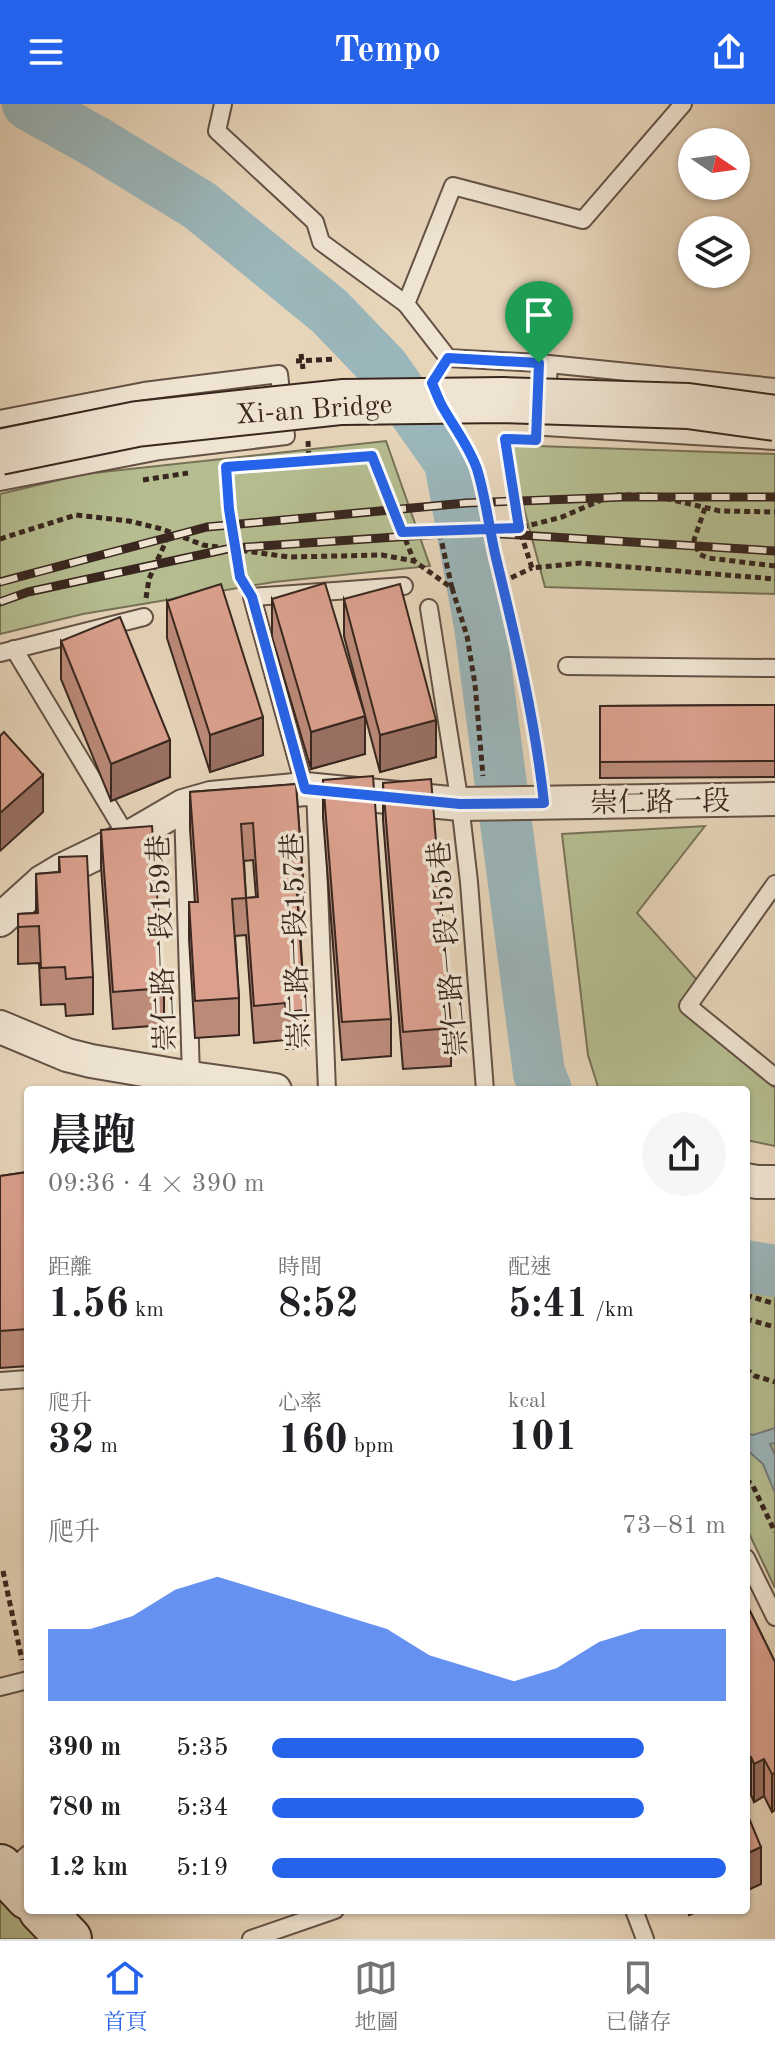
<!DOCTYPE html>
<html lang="zh-TW">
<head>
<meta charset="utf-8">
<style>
	body { margin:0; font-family:"Old Standard TT","Noto Serif TC",serif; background:#f6f6f6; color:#202124; height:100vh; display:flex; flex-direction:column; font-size:30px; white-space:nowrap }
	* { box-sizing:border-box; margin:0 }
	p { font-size:26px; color:#757577 }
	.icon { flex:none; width:44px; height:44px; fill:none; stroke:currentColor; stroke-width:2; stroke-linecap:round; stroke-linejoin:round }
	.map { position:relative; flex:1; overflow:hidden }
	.side { position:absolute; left:24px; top:982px; width:726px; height:828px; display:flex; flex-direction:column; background:#fff; border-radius:8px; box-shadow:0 2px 6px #0004 }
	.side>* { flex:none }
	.needle { width:52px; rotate:103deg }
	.controls { position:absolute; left:678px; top:24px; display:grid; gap:16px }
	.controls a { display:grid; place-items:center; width:72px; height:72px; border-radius:50%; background:#fff; box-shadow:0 2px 6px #0004; font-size:40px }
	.pin { position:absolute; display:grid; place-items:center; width:68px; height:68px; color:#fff; margin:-82px -34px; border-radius:50% 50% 50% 0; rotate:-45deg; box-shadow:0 0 8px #0007 }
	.pin .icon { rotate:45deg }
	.round { display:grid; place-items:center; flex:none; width:84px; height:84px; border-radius:42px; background:#f6f6f6 }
	.head { display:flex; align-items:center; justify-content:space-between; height:136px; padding:0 24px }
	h1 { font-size:44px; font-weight:700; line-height:60px }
	.metrics { display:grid; grid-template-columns:repeat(3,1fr); gap:12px; height:136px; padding:8px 24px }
	.metrics div { display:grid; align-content:center }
	.metrics b { font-size:40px; font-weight:700 }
	.metrics small { font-size:22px; font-weight:400 }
	.metrics p { font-size:22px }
	.chart { height:224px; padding:16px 24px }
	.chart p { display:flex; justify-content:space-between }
	.chart svg { width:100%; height:144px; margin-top:8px; fill:#2563eb; opacity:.7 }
	ul { padding:0 24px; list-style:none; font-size:26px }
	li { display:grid; grid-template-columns:128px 96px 1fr; align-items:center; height:60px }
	li i { height:20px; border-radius:10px; background:#2563eb }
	header { display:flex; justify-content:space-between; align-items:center; height:104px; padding:0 24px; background:#2563eb; color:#fff; font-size:36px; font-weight:700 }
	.menu { display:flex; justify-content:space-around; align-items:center; height:112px; border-top:2px solid #e0e0e0; background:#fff; font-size:22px; color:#757577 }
	.menu a { display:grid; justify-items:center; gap:4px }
	.menu .current { color:#2563eb }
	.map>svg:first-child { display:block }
</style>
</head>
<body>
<header><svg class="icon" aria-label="menu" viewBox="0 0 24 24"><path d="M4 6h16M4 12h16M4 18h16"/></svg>Tempo<svg class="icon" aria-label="share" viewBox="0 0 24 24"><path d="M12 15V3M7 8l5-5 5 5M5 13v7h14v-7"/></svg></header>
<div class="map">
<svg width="775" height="1835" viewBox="0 0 775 1835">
	<rect width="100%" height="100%" fill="#e7d5ba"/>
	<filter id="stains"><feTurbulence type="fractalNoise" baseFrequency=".0025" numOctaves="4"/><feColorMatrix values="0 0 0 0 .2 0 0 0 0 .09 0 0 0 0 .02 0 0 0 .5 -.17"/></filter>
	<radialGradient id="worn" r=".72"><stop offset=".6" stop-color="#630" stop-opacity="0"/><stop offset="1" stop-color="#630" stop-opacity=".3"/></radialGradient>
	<g fill="#b5bd90" stroke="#777258" stroke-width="2">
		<path d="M386 337 430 462 274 478 83 510 0 530V390L84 370Z"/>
		<path d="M507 341 775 350V490L545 483Z"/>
		<path d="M705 722 637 809 697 876 682 896 683 909 775 984V1042L746 1036V986H599L588 951 562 730Z"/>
		<path d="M746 1175 775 1184V1484L746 1423Z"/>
		<path d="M0 1784 53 1835H0Z"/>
	</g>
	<path fill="#9bb6ba" stroke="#747d7c" stroke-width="2" d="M775 1324V1339L770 1340 775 1351V1389L763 1360 746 1345V1329L753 1331Z"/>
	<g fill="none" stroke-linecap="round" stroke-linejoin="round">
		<g stroke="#9bb6ba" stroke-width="52">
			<path d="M28 0 96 38 199 101 329 207 383 263 450 358 480 522 539 969 546 986"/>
			<path d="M746 1162 775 1167"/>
		</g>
		<g stroke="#645246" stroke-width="20">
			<g id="lane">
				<path d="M223 0 217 27 315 118 321 138 406 200"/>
				<path d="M683 0 583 116 453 82 406 200 448 254 539 259 775 283"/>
				<path d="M549 261 545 323 775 337"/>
				<path d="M0 315 144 287 279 270 286 332 160 347 0 378"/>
				<path d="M429 504 460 700 469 778 485 986"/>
				<path d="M14 545 128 734"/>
				<path d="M0 549 144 513"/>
				<path d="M567 562 775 564"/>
				<path d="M305 685 252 493 404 482"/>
				<path d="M315 685 327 986"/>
				<path d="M183 702 191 974"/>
				<path d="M775 780 688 902 775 973"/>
				<path d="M0 1277 28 1275"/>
				<path d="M746 1454 775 1513"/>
				<path d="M0 1583 28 1576"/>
				<path d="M7 1769 28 1750"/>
				<path d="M634 1806 645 1835"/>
				<path d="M251 1835 335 1806"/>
			</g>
		</g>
		<g stroke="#645246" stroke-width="36">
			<g id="street">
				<path d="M0 816 42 778 62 766 128 734 183 702 211 694 305 685 460 700 775 695"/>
				<path d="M0 923 67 951 91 957 191 974 275 986"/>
				<path d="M746 1076 757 1078H775"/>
			</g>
		</g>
		<g stroke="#39271f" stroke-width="48">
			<g id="secondary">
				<path d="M0 1763 28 1793"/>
				<path d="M41 1806 69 1835"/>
			</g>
		</g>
		<g stroke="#39271f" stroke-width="5" stroke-dasharray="6 4" stroke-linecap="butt">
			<path d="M301 250 303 265"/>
			<path d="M461 331C481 368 485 408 495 448 513 522 532 595 541 670"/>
			<path d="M519 336 505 335 519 424 532 464 580 459 775 475"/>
			<path d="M308 337 309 356"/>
			<path d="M262 360 372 352 414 457"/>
			<path d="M226 363 229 405 241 475"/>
			<path d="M143 376 188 369"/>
			<path d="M705 404 694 436 699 450 708 454 775 462"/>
			<path d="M402 428 519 424 562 413 613 391H651L720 407 775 408"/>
			<path d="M0 435 76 411 129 417 162 425 203 441 289 453 382 451 414 457 452 484 439 426"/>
			<path d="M502 478 532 464"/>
			<path d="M452 484 467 532 475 580 483 672"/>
			<path d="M146 494 149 475 170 428"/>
			<path d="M746 1176 748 1169"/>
			<path d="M746 1191 775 1200"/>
			<path d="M746 1215 775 1223"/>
			<path d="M746 1265 755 1272 775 1278"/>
			<path d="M746 1376 752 1380 775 1428"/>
			<path d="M3 1467 22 1556"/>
		</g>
		<use href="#lane" stroke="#efe4d2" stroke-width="16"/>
		<use href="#street" stroke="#efe4d2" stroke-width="32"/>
		<use href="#secondary" stroke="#efe4d2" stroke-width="44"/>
		<g stroke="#39271f" stroke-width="9">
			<g id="rail">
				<path d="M0 478 207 423 466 399 623 393H775"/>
				<path d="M0 498 28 488 232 444 471 428 775 447"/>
			</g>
		</g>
		<use href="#rail" stroke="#efe4d2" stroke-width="6" stroke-dasharray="18" stroke-linecap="butt"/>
		<g stroke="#39271f" stroke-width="48" stroke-linecap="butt">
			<path id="secondary-bridge" d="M0 348 137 320 342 298 503 296 688 302 775 314"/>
		</g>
		<path stroke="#39271f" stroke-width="5" stroke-dasharray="6 4" stroke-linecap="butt" d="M296 257 336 255"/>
		<use href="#secondary-bridge" stroke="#efe4d2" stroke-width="44"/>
	</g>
	<g fill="#bb8a79" stroke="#39271f" stroke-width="2" fill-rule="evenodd">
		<path d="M272 495 365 650 311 665 272 533Z"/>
		<path d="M344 495 436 653 380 668 344 532Z"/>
		<path d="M167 497 263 651 210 668 167 534Z"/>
		<path d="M61 537 170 673 111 697 61 575Z"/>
		<path d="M775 601V673L600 674V602Z"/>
		<path d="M323 676 391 915V952L342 956 323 713Z"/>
		<path d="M383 679 451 924V962L403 965 383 716Z"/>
		<path d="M296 680 304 790V827H300L305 906V944L286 945 285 936 254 939 246 831 235 832 239 894V931L195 934 189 835V798H195L190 725V688ZM253 756 256 793 246 794 244 757Z"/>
		<path d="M101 726 164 884V921L113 925 101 763Z"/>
		<path d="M59 753 93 873V910L66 912 65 900 41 901 39 859 18 860V810L36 809V770L59 768Z"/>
		<path d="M28 1068V1262L0 1264V1072Z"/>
		<path d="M746 1499 775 1558 772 1708 764 1692 754 1698 751 1691Z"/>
	</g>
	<g fill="#997063" stroke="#39271f" stroke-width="2">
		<path d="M365 612V650L311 665V628Z"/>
		<path d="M263 613V651L210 668V631Z"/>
		<path d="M436 616V653L380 668V631Z"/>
		<path d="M170 636V673L111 697V660Z"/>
		<path d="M43 671V708L0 747V709Z"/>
		<path d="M751 1653V1691L746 1693V1656Z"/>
		<path d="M764 1655V1692L754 1698V1660Z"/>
		<path d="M775 1669V1706L772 1708V1670Z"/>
		<path d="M761 1743V1780L746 1787V1750Z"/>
		<path d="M689 1806H702L689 1811Z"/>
	</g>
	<g fill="#daa08d" stroke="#39271f" stroke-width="2" fill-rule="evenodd">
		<path d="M325 479 365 612 311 628 272 495Z"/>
		<path d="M221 480 263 613 210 631 167 497Z"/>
		<path d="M400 480 436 616 380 631 344 495Z"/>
		<path d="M120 513 170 636 111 660 61 537Z"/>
		<path d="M775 601V657L600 658V602Z"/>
		<path d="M4 628 43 671 0 709V632Z"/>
		<path d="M373 672 391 915 342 918 323 676Z"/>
		<path d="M431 675 451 924 403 928 383 679Z"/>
		<path d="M296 680 304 790H297L305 906 286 908 285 899 254 902 246 794 232 795 239 894 195 897 189 798H198L190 688ZM253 719 258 793 246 794 241 720Z"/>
		<path d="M152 722 164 884 113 888 101 726Z"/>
		<path d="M87 752 93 873 66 875 65 863 41 864 39 822 18 823V810L38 809 36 770 60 768 59 753Z"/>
		<path d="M28 1068V1225L0 1227V1072Z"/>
		<path d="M746 1499 775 1558V1669L772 1670 764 1655 754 1660 751 1653 746 1656Z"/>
		<path d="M746 1707 761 1743 746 1750Z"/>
	</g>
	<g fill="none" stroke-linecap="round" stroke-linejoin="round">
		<g stroke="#fff" stroke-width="16">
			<path id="route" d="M539 259 536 336 505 335 519 424 402 428 372 352 226 363 229 405 240 473 252 493 305 685 460 700 544 699C535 616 516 536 496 454 489 425 486 394 477 365 469 343 456 326 445 307 439 298 436 288 432 279L448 254 539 259"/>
		</g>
		<use href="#route" stroke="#2563eb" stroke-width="10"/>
	</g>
	<g text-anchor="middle" stroke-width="7" stroke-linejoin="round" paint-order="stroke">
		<g font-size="28" fill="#39271f" stroke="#efe4d2">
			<text transform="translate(314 304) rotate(-4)" y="10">Xi-an Bridge</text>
			<text transform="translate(660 697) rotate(-1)" y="10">崇仁路一段</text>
			<text transform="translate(295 837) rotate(-92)" y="10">崇仁路一段157巷</text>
			<text transform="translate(161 839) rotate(-92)" y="10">崇仁路一段159巷</text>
			<text transform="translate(447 845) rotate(-95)" y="10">崇仁路一段155巷</text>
		</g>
	</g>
	<rect width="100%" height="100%" filter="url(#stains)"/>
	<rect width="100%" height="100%" fill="url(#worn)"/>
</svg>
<div class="controls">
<a><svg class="needle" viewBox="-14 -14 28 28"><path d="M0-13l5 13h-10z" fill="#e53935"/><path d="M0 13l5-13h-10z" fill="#757577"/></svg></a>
<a><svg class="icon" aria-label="layers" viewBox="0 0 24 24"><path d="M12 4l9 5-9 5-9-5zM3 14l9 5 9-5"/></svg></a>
</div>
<div class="pin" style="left:539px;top:259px;background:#1e9e55"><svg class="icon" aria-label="arrive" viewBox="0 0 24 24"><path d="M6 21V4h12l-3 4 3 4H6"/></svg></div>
<section class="side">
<div class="head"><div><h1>晨跑</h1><p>09:36 · 4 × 390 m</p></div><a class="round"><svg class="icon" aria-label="share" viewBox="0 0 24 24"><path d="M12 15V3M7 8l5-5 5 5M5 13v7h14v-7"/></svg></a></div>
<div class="metrics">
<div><p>距離</p><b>1.56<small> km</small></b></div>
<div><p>時間</p><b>8:52</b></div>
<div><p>配速</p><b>5:41<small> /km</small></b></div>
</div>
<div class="metrics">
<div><p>爬升</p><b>32<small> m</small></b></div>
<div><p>心率</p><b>160<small> bpm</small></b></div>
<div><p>kcal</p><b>101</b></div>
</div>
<div class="chart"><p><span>爬升</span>73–81 m</p>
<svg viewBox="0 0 160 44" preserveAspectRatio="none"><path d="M0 44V22L10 22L20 18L30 10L40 6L50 10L60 14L70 18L80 22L90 30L100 34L110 38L120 34L130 26L140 22L150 22L160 22V44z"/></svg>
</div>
<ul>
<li><b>390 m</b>5:35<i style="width:82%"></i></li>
<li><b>780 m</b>5:34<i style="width:82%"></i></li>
<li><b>1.2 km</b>5:19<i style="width:100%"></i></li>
</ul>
</section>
</div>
<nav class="menu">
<a class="current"><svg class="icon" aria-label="home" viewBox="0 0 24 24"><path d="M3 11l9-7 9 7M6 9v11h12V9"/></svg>首頁</a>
<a><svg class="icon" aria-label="map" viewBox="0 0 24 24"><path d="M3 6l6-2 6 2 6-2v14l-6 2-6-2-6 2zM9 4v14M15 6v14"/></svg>地圖</a>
<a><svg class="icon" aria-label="saved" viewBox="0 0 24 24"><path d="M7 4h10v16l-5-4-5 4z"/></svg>已儲存</a>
</nav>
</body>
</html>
